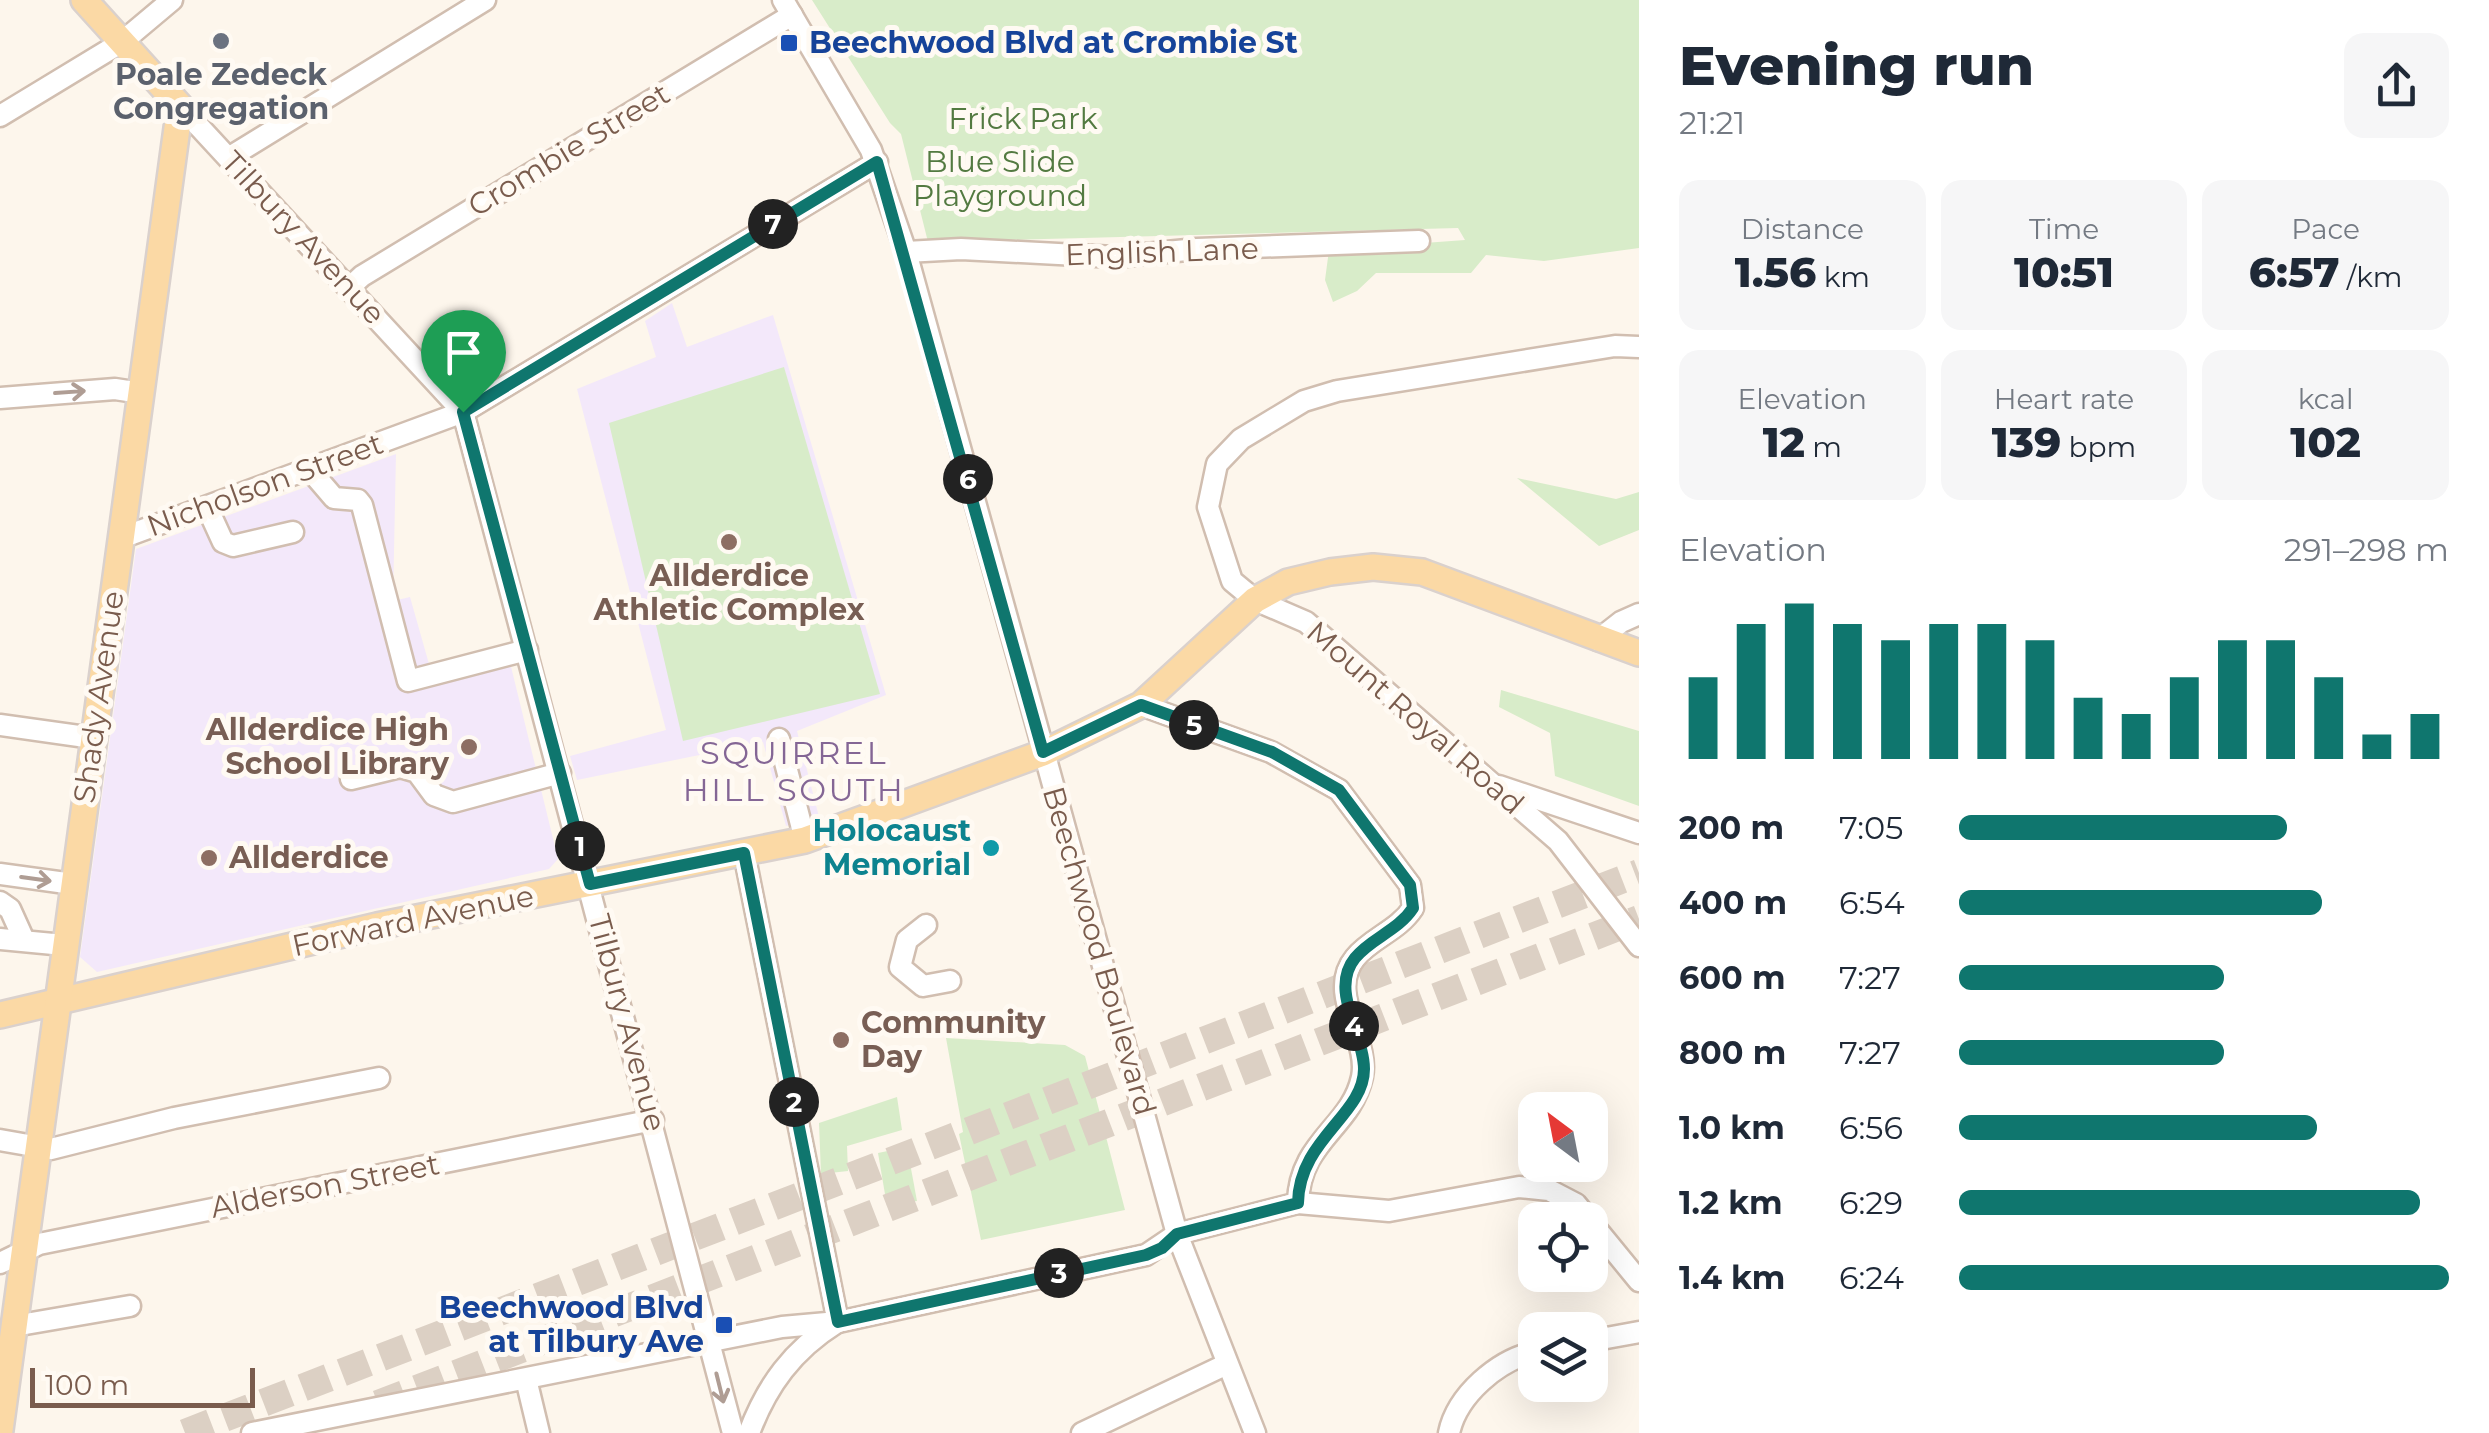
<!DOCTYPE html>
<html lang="en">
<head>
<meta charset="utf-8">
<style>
	body { margin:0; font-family:Montserrat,sans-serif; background:#f6f6f7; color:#1f2937; height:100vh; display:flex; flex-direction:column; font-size:38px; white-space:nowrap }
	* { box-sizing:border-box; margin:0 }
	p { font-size:32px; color:#747a83 }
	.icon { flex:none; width:55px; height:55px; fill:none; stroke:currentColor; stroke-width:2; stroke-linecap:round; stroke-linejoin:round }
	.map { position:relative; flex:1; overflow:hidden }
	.panel { display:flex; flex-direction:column; background:#fff; width:850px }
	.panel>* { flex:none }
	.needle { width:65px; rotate:328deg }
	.buttons { position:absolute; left:1518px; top:1092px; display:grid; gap:20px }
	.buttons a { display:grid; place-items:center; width:90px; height:90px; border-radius:20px; background:#fff; box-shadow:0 10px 40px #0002; font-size:50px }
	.scale { position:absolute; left:30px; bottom:25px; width:225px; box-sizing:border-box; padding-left:10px; border:5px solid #7a5c4d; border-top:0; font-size:28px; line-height:35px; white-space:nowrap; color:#7a5c4d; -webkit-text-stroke:8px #fffaf3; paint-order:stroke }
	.pin { position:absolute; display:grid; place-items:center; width:85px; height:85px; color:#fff; margin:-102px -42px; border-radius:50% 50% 50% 0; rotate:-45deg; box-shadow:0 0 10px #0007 }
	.pin .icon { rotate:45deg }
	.km { position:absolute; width:50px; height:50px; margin:-25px; border-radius:50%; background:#222; color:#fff; font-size:28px; line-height:50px; text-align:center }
	.round { display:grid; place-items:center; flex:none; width:105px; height:105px; border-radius:20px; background:#f6f6f7 }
	.overview { display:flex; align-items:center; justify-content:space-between; height:170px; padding:0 40px }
	h1 { font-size:55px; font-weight:800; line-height:75px }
	.metrics { display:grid; grid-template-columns:repeat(3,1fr); gap:15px; height:170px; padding:10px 40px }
	.metrics div { display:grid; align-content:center; border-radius:20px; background:#f6f6f7; text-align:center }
	.metrics b { font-size:42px; font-weight:800 }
	.metrics small { font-size:28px; font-weight:400 }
	.metrics p { font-size:28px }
	.chart { height:280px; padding:20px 40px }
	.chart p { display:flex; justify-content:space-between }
	.chart svg { width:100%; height:180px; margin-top:10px; stroke:#0f766e; stroke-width:6 }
	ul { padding:0 40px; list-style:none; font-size:32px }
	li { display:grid; grid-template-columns:160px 120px 1fr; align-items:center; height:75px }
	li i { height:25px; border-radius:12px; background:#0f766e }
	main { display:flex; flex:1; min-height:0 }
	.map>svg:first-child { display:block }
</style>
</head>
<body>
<main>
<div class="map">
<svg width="1639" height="1433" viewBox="0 0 1639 1433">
	<rect width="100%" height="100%" fill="#fdf6ec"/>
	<g fill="#f3e8fa">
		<path d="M672 303 687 347 773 315 886 695 797 731 819 817 786 826 763 742 577 780 570 756 666 730 577 389 656 357 645 321Z"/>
		<path d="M396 454 393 601 410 597 429 664 506 646 558 859 549 869 97 972 80 957 136 549Z"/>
	</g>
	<g fill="#d8ecc9">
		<path d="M812 0H1639V248L1544 261 1486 255 1471 273H1376L1357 291 1333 302 1325 280 1329 250 1465 240 1458 228 928 242 901 134 890 123Z"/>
		<path d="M784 367 880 694 683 741 609 423Z"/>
		<path d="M1517 478 1616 499 1639 492V530L1599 546Z"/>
		<path d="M1501 690 1639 731V806L1555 776 1550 733 1499 707Z"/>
		<path d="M946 1038 1065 1045 1085 1056 1125 1210 981 1240 959 1134 963 1132Z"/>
		<path d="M897 1097 902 1130 847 1146 848 1171 821 1174 819 1123Z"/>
		<path d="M907 1147 917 1201 887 1206 878 1153Z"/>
	</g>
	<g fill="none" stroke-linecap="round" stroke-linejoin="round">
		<g stroke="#dcd0c4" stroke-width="28" stroke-dasharray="28 14" stroke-linecap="butt">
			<path d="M378 1404 1639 919"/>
			<path d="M185 1433 1639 873"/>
		</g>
		<g stroke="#d1beb0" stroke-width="25">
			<g id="minor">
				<path d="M783 0 871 150 906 252 1177 1234 1255 1433"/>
				<path d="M180 106 463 412 733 1433"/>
				<path d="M0 116 122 42 172 0"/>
				<path d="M230 157 485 0"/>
				<path d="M906 252 961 249 1115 257 1197 249 1419 241"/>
				<path d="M349 288 362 276 792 15"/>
				<path d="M1639 347 1615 346 1337 391 1304 401 1241 439 1217 464 1208 507 1232 581 1255 600 1306 622 1558 841 1639 946"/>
				<path d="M0 398 115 389 141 393"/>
				<path d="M310 470 334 498 358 500 362 505 408 681 527 650"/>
				<path d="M207 507 223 542 233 546 293 532"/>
				<path d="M121 538 463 412 877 162"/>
				<path d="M1598 640 1621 622 1639 614"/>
				<path d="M1141 705 1271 752 1339 790 1410 885 1413 908C1398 931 1371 938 1355 958 1326 993 1370 1039 1362 1077 1351 1128 1299 1141 1298 1203"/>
				<path d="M0 725 93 738"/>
				<path d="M779 739 805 840"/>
				<path d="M351 779 400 767 417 772 434 795 453 802 560 773"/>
				<path d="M1499 786 1639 833"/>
				<path d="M744 853 838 1322"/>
				<path d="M0 874 73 884"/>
				<path d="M0 902 10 909 24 940"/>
				<path d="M926 925 907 940 900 967 923 986 950 981"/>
				<path d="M0 939 64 945"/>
				<path d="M0 1140 51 1149 174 1118 379 1078"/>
				<path d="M0 1263 39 1244 653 1120"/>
				<path d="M14 1326 130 1306"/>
				<path d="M1590 1341 1639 1332"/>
				<path d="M526 1379 539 1433"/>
				<path d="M252 1433 782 1327 838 1322 1146 1255 1177 1234 1298 1203 1389 1211 1519 1187 1549 1190 1576 1204 1639 1281"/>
				<path d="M749 1433C767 1385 793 1350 836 1323"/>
				<path d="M1082 1433 1225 1365"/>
				<path d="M1449 1433C1457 1395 1498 1360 1535 1352"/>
			</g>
		</g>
		<g stroke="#dad1cd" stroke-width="30">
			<g id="major">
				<path d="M0 1015 377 926 805 840 1043 753 1141 705 1255 600 1288 582 1330 572 1373 567 1422 572 1639 653"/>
				<path d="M0 1430 180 106 84 0"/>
			</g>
		</g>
		<use href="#minor" stroke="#fff" stroke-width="20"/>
		<use href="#major" stroke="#fbd9a5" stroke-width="25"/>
	</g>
	<defs><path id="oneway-shaft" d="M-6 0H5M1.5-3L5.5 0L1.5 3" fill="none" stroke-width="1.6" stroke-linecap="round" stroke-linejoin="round" transform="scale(2.5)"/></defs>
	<g stroke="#af9d94">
		<use href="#oneway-shaft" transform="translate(70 392) rotate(-4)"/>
		<use href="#oneway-shaft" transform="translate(36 879) rotate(8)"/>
		<use href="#oneway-shaft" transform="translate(720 1388) rotate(76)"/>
	</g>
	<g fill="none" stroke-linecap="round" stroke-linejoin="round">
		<g stroke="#fff" stroke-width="20">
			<path id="route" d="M877 162 1043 752 1141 705 1272 752 1339 790 1410 885 1413 908C1398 931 1371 938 1355 958 1329 990 1364 1034 1364 1069 1364 1115 1299 1139 1298 1203L1177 1234 1162 1248 1146 1255 838 1322 744 853 590 884 463 412Z"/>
		</g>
		<use href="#route" stroke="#0f766e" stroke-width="12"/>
	</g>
	<circle fill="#6b7280" stroke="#fffaf3" stroke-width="4" cx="221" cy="41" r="10"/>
	<g fill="#1a4fb4" stroke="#fffaf3" stroke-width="4">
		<rect x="779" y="33" width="20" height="20" rx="5"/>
		<rect x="714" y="1315" width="20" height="20" rx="5"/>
	</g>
	<g fill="#8d6e63" stroke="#fffaf3" stroke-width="4">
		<circle cx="729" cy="542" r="10"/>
		<circle cx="469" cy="747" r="10"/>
		<circle cx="209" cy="858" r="10"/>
		<circle cx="841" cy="1040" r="10"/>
	</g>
	<circle fill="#0f9aa8" stroke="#fffaf3" stroke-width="4" cx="991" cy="848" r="10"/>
	<g text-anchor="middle" stroke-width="10" stroke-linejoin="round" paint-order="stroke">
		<g font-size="30" font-weight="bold" fill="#164399" stroke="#fffaf3" text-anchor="start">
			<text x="809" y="53">Beechwood Blvd at Crombie St</text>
			<text x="704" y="1318" text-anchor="end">Beechwood Blvd<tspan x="704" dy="34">at Tilbury Ave</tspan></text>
		</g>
		<g font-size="30" font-weight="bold" fill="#5b616d" stroke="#fffaf3">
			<text x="221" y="85">Poale Zedeck<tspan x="221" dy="34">Congregation</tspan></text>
		</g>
		<g font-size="30" fill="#537a41" stroke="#fffaf3">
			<text x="1023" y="129">Frick Park</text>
			<text x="1000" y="172">Blue Slide<tspan x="1000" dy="34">Playground</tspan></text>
		</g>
		<g font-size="30" fill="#7a5c4d" stroke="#fffaf3">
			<text transform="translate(569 150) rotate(-31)" y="10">Crombie Street</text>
			<text transform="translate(303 238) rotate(47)" y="10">Tilbury Avenue</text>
			<text transform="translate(1162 252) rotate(-2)" y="10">English Lane</text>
			<text transform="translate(265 485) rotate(-20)" y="10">Nicholson Street</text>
			<text transform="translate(99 697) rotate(-82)" y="10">Shady Avenue</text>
			<text transform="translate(1415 718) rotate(41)" y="10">Mount Royal Road</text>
			<text transform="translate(413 921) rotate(-12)" y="10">Forward Avenue</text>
			<text transform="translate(1099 951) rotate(74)" y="10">Beechwood Boulevard</text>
			<text transform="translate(627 1023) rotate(75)" y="10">Tilbury Avenue</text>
			<text transform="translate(325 1186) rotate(-11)" y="10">Alderson Street</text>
		</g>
		<g font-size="30" font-weight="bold" fill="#785e54" stroke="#fffaf3" text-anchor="start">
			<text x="729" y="586" text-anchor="middle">Allderdice<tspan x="729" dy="34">Athletic Complex</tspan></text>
			<text x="449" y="740" text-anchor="end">Allderdice High<tspan x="449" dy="34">School Library</tspan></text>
			<text x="229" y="868">Allderdice</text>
			<text x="861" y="1033">Community<tspan x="861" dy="34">Day</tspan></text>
		</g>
		<g font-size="30" font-weight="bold" fill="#0d838f" stroke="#fffaf3" text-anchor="end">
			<text x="971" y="841">Holocaust<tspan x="971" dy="34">Memorial</tspan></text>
		</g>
		<g font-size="32" letter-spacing="2.5" fill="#846695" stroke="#fffaf3">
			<text x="794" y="764">SQUIRREL<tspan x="794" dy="37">HILL SOUTH</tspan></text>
		</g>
	</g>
</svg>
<div class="buttons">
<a><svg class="needle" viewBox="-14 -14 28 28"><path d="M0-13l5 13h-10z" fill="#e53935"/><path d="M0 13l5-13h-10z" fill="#747a83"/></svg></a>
<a><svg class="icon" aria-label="locate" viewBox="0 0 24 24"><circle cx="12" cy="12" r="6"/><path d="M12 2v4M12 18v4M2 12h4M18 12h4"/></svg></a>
<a><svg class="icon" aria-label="layers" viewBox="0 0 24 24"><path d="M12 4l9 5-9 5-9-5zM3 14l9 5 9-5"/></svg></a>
</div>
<div class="scale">100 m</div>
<div class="pin" style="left:463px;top:412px;background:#1e9e55"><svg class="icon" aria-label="arrive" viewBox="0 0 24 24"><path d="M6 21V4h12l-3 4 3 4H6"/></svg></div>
<b class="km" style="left:580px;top:846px">1</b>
<b class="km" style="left:794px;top:1102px">2</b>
<b class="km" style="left:1059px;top:1273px">3</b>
<b class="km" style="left:1354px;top:1026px">4</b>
<b class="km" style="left:1194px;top:725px">5</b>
<b class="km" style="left:968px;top:479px">6</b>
<b class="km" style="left:773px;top:224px">7</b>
</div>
<section class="panel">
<div class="overview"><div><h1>Evening run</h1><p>21:21</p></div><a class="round"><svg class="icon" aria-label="share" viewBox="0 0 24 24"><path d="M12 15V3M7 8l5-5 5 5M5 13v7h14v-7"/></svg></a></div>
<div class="metrics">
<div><p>Distance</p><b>1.56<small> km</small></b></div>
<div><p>Time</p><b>10:51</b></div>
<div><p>Pace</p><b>6:57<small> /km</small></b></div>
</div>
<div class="metrics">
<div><p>Elevation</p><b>12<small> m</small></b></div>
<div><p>Heart rate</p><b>139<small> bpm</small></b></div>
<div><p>kcal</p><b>102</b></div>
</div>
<div class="chart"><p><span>Elevation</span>291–298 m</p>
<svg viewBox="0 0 160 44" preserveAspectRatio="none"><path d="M5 44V24M15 44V11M25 44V6M35 44V11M45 44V15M55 44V11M65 44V11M75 44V15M85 44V29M95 44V33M105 44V24M115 44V15M125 44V15M135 44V24M145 44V38M155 44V33"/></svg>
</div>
<ul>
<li><b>200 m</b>7:05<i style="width:67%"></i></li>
<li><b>400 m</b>6:54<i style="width:74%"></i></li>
<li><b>600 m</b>7:27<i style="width:54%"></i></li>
<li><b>800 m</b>7:27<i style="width:54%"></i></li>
<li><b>1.0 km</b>6:56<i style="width:73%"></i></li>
<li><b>1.2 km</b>6:29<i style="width:94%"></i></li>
<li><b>1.4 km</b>6:24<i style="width:100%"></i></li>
</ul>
</section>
</main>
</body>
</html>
